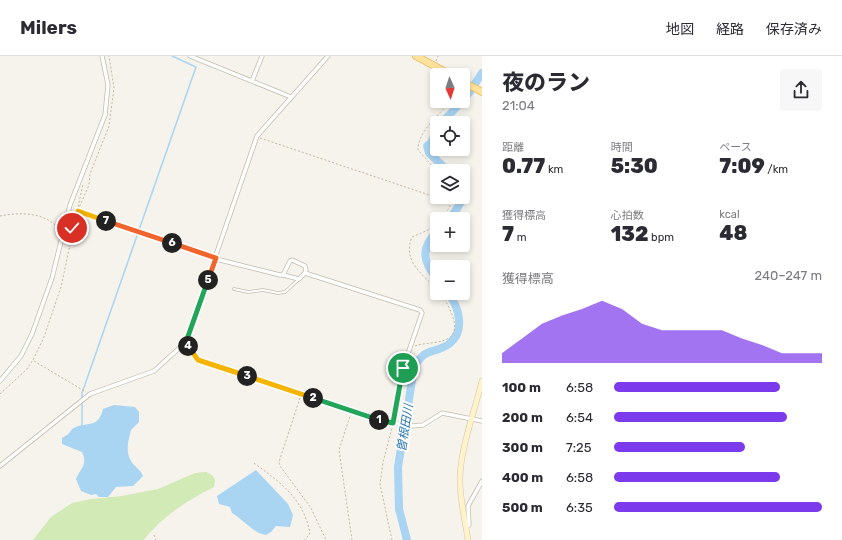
<!DOCTYPE html>
<html lang="ja">
<head>
<meta charset="utf-8">
<style>
	body { margin:0; font-family:Rubik,"Noto Sans JP",sans-serif; background:#f7f7f7; color:#2b2b33; height:100vh; display:flex; flex-direction:column; font-size:15px; white-space:nowrap }
	* { box-sizing:border-box; margin:0 }
	p { font-size:13px; color:#7c7c81 }
	.icon { flex:none; width:22px; height:22px; fill:none; stroke:currentColor; stroke-width:2; stroke-linecap:round; stroke-linejoin:round }
	.map { position:relative; flex:1; overflow:hidden }
	.side { display:flex; flex-direction:column; background:#fff; width:360px }
	.side>* { flex:none }
	.needle { width:26px; rotate:177deg }
	.fabs { position:absolute; left:430px; top:12px; display:grid; gap:8px }
	.fabs a { display:grid; place-items:center; width:40px; height:40px; border-radius:4px; background:#fff; box-shadow:0 2px 6px #0003; font-size:20px }
	.pin { position:absolute; display:grid; place-items:center; width:34px; height:34px; color:#fff; margin:-17px; border:2px solid #fff; border-radius:50%; box-shadow:0 1px 4px #0007 }
	.km { position:absolute; width:20px; height:20px; margin:-10px; border-radius:50%; background:#222; color:#fff; font-size:11px; line-height:20px; text-align:center }
	.round { display:grid; place-items:center; flex:none; width:42px; height:42px; border-radius:4px; background:#f7f7f7 }
	.head { display:flex; align-items:center; justify-content:space-between; height:68px; padding:0 20px }
	h1 { font-size:22px; font-weight:800; line-height:30px }
	.stats { display:grid; grid-template-columns:repeat(3,1fr); gap:6px; height:68px; padding:4px 20px }
	.stats div { display:grid; align-content:center }
	.stats b { font-size:20px; font-weight:800 }
	.stats small { font-size:11px; font-weight:400 }
	.stats p { font-size:11px }
	.chart { height:112px; padding:8px 20px }
	.chart p { display:flex; justify-content:space-between }
	.chart svg { width:100%; height:72px; margin-top:4px; fill:#7c3aed; opacity:.7 }
	ul { padding:0 20px; list-style:none; font-size:13px }
	li { display:grid; grid-template-columns:64px 48px 1fr; align-items:center; height:30px }
	li i { height:10px; border-radius:5px; background:#7c3aed }
	header { display:flex; align-items:center; gap:24px; box-sizing:border-box; height:56px; padding:0 20px; background:#fff; border-bottom:1px solid #e1e1e2 }
	header strong { font-size:19px }
	nav { display:flex; gap:22px; margin-inline-start:auto; font-size:14px }
	main { display:flex; flex:1; min-height:0 }
	.map>svg:first-child { display:block }
</style>
</head>
<body>
<header>
<strong>Milers</strong>
<nav><a>地図</a><a>経路</a><a>保存済み</a></nav>
</header>
<main>
<div class="map">
<svg width="482" height="484" viewBox="0 0 482 484">
	<rect width="100%" height="100%" fill="#f6f3ec"/>
	<path fill="#d2eab5" d="M206 416 212 419 215 424 214 431C188 444 161 461 144 484H33L51 461 72 447 91 443 122 440 158 433 195 417Z"/>
	<g fill="#a9d4f2">
		<path d="M114 349 135 351 139 356V366L131 374C128 386 124 399 135 410 138 413 141 415 143 420L133 430 116 431 108 441H99L96 438 91 439 81 435 76 423C81 412 88 408 82 396L62 388V382C64 381 65 380 67 379 70 377 71 373 74 372 88 365 98 373 103 353Z"/>
		<path d="M256 414 288 448 293 459 290 471 276 470 271 476 266 479C253 477 244 464 232 457L230 451 219 448 217 440Z"/>
	</g>
	<g fill="none" stroke-linecap="round" stroke-linejoin="round">
		<g stroke="#a9d4f2" stroke-width="1.5">
			<path d="M82 342V337L196 11 172 0"/>
			<path d="M82 346V372"/>
		</g>
		<g stroke="#a9d4f2" stroke-width="8">
			<path d="M463 44 469 37 482 17"/>
			<path d="M442 67 462 45"/>
			<path d="M437 74 431 87 427 90 429 97 448 115"/>
			<path d="M450 163 461 146 462 141"/>
			<path d="M437 176C420 192 423 206 437 223"/>
			<path d="M407 484 399 453 398 411 414 312C425 290 433 299 449 288 466 275 459 251 448 237"/>
		</g>
		<g stroke="#c2bbae" stroke-width="3.5">
			<path id="lane" d="M234 233 248 236 263 234 278 237 285 236 299 223"/>
		</g>
		<g stroke="#c2bbae" stroke-width="5">
			<g id="street">
				<path d="M190 0 291 41"/>
				<path d="M252 25 262 0"/>
				<path d="M283 219 299 223 305 217"/>
				<path d="M186 286 197 304 393 367 403 312 422 257 420 254 305 217 306 214 305 210 292 204 290 205 283 219H280L216 203"/>
				<path d="M0 325 21 300 32 278 52 222 70 149 105 59 108 29 102 0"/>
				<path d="M393 367 412 370 423 369 442 357 482 365"/>
				<path d="M0 410 90 338 154 315 186 286 257 80 328 0"/>
				<path d="M466 471 469 469 468 450 482 425"/>
			</g>
		</g>
		<g stroke="#d6c79b" stroke-width="6">
			<path id="secondary" d="M468 484C465 463 459 441 460 420 461 392 475 353 482 325"/>
		</g>
		<g stroke="#e6c16a" stroke-width="8">
			<g id="primary">
				<path d="M416 0 451 19"/>
				<path d="M463 26 482 36"/>
			</g>
		</g>
		<g stroke="#c4b79f" stroke-width="1" stroke-dasharray="2 2" stroke-linecap="butt">
			<path d="M436 5 438 0"/>
			<path d="M260 82 453 147"/>
			<path d="M437 115 418 94C418 75 439 59 451 45"/>
			<path d="M78 154 89 129 90 118 109 70 114 32 109 0"/>
			<path d="M79 155 212 201"/>
			<path d="M0 160C20 156 45 156 59 173"/>
			<path d="M439 163 447 155 455 141"/>
			<path d="M437 165 428 174 412 181C402 206 423 218 437 234"/>
			<path d="M415 290C426 286 440 288 449 282 463 273 447 246 440 237"/>
			<path d="M34 305 86 336"/>
			<path d="M0 338 26 314 33 304 44 281 61 231 83 128"/>
			<path d="M300 342 279 406 280 410 311 452 326 484"/>
			<path d="M351 357 339 394 352 484"/>
			<path d="M254 407C281 427 303 442 310 477L305 484H302"/>
			<path d="M154 479 156 484"/>
			<path d="M392 484 380 428 383 406 392 372"/>
		</g>
		<use href="#lane" stroke="#fff" stroke-width="2"/>
		<use href="#street" stroke="#fff" stroke-width="3.5"/>
		<use href="#secondary" stroke="#fff3cd" stroke-width="5"/>
		<use href="#primary" stroke="#ffe39c" stroke-width="6"/>
	</g>
	<g fill="none" stroke-linecap="round" stroke-linejoin="round">
		<g stroke="#fff" stroke-width="8">
			<path id="split-1" d="M379 364 393 367 403 312"/>
		</g>
		<g stroke="#fff" stroke-width="8">
			<path id="split-2" d="M313 342 379 364"/>
		</g>
		<g stroke="#fff" stroke-width="8">
			<path id="split-3" d="M247 320 313 342"/>
		</g>
		<g stroke="#fff" stroke-width="8">
			<path id="split-4" d="M188 290 198 304 247 320"/>
		</g>
		<g stroke="#fff" stroke-width="8">
			<path id="split-5" d="M188 290 186 286 208 224"/>
		</g>
		<g stroke="#fff" stroke-width="8">
			<path id="split-6" d="M172 187 216 202 208 224"/>
		</g>
		<g stroke="#fff" stroke-width="8">
			<path id="split-7" d="M106 165 172 187"/>
		</g>
		<g stroke="#fff" stroke-width="8">
			<path id="split-8" d="M72 172 78 155 106 165"/>
		</g>
		<use href="#split-1" stroke="#22a559" stroke-width="5"/>
		<use href="#split-2" stroke="#22a559" stroke-width="5"/>
		<use href="#split-3" stroke="#f5b400" stroke-width="5"/>
		<use href="#split-4" stroke="#f5b400" stroke-width="5"/>
		<use href="#split-5" stroke="#22a559" stroke-width="5"/>
		<use href="#split-6" stroke="#f0652b" stroke-width="5"/>
		<use href="#split-7" stroke="#f0652b" stroke-width="5"/>
		<use href="#split-8" stroke="#f5b400" stroke-width="5"/>
	</g>
	<g text-anchor="middle" stroke-width="4" stroke-linejoin="round" paint-order="stroke">
		<g font-size="12" font-style="italic" fill="#2e7ab2" stroke="#fff">
			<text transform="translate(405 372) rotate(-81)" y="4">曽根田川</text>
		</g>
	</g>
</svg>
<div class="fabs">
<a><svg class="needle" viewBox="-14 -14 28 28"><path d="M0-13l5 13h-10z" fill="#e53935"/><path d="M0 13l5-13h-10z" fill="#7c7c81"/></svg></a>
<a><svg class="icon" aria-label="locate" viewBox="0 0 24 24"><circle cx="12" cy="12" r="6"/><path d="M12 2v4M12 18v4M2 12h4M18 12h4"/></svg></a>
<a><svg class="icon" aria-label="layers" viewBox="0 0 24 24"><path d="M12 4l9 5-9 5-9-5zM3 14l9 5 9-5"/></svg></a>
<a>+</a>
<a>−</a>
</div>
<div class="pin" style="left:403px;top:312px;background:#1e9e55"><svg class="icon" aria-label="arrive" viewBox="0 0 24 24"><path d="M6 21V4h12l-3 4 3 4H6"/></svg></div>
<div class="pin" style="left:72px;top:172px;background:#d93025"><svg class="icon" aria-label="check" viewBox="0 0 24 24"><path d="M5 12l5 5 9-10"/></svg></div>
<b class="km" style="left:379px;top:364px">1</b>
<b class="km" style="left:313px;top:342px">2</b>
<b class="km" style="left:247px;top:320px">3</b>
<b class="km" style="left:188px;top:290px">4</b>
<b class="km" style="left:208px;top:224px">5</b>
<b class="km" style="left:172px;top:187px">6</b>
<b class="km" style="left:106px;top:165px">7</b>
</div>
<section class="side">
<div class="head"><div><h1>夜のラン</h1><p>21:04</p></div><a class="round"><svg class="icon" aria-label="share" viewBox="0 0 24 24"><path d="M12 15V3M7 8l5-5 5 5M5 13v7h14v-7"/></svg></a></div>
<div class="stats">
<div><p>距離</p><b>0.77<small> km</small></b></div>
<div><p>時間</p><b>5:30</b></div>
<div><p>ペース</p><b>7:09<small> /km</small></b></div>
</div>
<div class="stats">
<div><p>獲得標高</p><b>7<small> m</small></b></div>
<div><p>心拍数</p><b>132<small> bpm</small></b></div>
<div><p>kcal</p><b>48</b></div>
</div>
<div class="chart"><p><span>獲得標高</span>240–247 m</p>
<svg viewBox="0 0 160 44" preserveAspectRatio="none"><path d="M0 44V38L10 29L20 20L30 15L40 11L50 6L60 11L70 20L80 24L90 24L100 24L110 24L120 29L130 33L140 38L150 38L160 38V44z"/></svg>
</div>
<ul>
<li><b>100 m</b>6:58<i style="width:80%"></i></li>
<li><b>200 m</b>6:54<i style="width:83%"></i></li>
<li><b>300 m</b>7:25<i style="width:63%"></i></li>
<li><b>400 m</b>6:58<i style="width:80%"></i></li>
<li><b>500 m</b>6:35<i style="width:100%"></i></li>
</ul>
</section>
</main>
</body>
</html>
